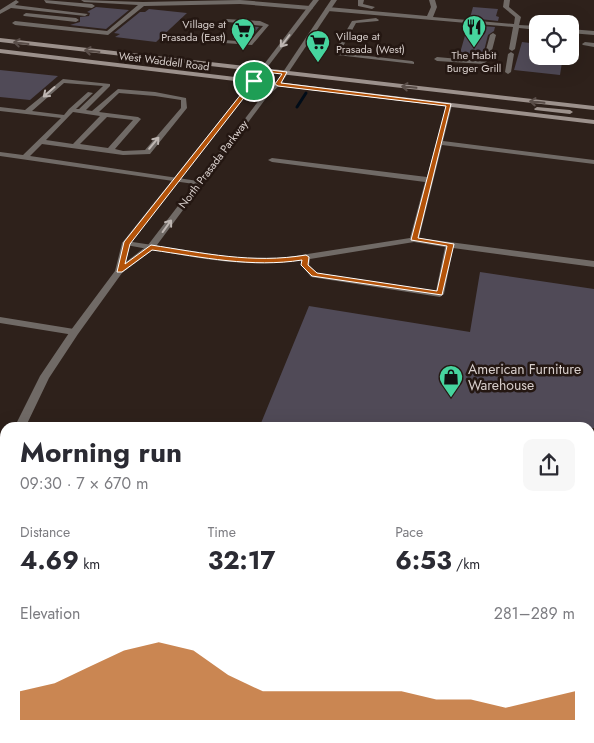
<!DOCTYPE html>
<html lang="en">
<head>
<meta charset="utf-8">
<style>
	body { margin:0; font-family:Jost,sans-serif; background:#f7f7f7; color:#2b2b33; height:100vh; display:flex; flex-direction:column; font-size:19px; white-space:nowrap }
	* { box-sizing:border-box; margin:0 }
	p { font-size:16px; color:#7c7c81 }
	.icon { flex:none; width:28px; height:28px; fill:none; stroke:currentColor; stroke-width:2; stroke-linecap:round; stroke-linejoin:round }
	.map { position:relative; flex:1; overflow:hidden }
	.drawer { position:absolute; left:0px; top:422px; width:595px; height:321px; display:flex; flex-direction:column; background:#fff; border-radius:15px 15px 0 0; box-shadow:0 5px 20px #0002 }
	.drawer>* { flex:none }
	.buttons { position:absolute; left:529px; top:15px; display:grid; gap:10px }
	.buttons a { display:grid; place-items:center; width:50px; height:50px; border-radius:10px; background:#fff; box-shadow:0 5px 20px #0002; font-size:25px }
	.pin { position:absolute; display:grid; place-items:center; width:42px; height:42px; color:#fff; margin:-21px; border:2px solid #fff; border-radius:50%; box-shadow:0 1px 5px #0007 }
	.round { display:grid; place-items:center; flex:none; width:52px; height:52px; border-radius:10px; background:#f7f7f7 }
	.head { display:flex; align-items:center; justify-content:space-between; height:85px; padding:0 20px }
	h1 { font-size:28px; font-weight:700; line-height:38px }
	.stats { display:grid; grid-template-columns:repeat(3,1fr); gap:8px; height:85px; padding:5px 20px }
	.stats div { display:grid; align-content:center }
	.stats b { font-size:25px; font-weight:700 }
	.stats small { font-size:14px; font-weight:400 }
	.stats p { font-size:14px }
	.chart { height:140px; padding:10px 20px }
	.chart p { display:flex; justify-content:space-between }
	.chart svg { width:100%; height:90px; margin-top:5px; fill:#b45309; opacity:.7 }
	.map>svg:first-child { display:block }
</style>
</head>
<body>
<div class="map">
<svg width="594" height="743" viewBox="0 0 594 743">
	<rect width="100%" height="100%" fill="#2e211b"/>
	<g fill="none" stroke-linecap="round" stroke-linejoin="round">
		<path stroke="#000c18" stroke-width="3" d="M297 107 306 93"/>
	</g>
	<g fill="#504a57">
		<path d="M96 7 129 10 106 29 70 25 80 22V17L89 16 90 13 87 12Z"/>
		<path d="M473 7 498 9 496 16 499 17 498 21 470 18Z"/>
		<path d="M149 9 187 13 156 42 115 37 120 34 114 33 140 12H145Z"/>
		<path d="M468 25 495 27 494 31 488 35 483 55 460 53Z"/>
		<path d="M244 26 259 27 248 40 233 39Z"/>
		<path d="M522 42 538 44V56H563L560 75 514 70Z"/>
		<path d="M0 70 58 76 30 100 0 97Z"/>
		<path d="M480 272 594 289V428H259L309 306 470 332Z"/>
	</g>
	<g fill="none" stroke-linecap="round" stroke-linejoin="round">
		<g fill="#706a66" fill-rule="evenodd">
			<path d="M16 0 19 2 15 5 88 14 85 16 11 8 0 14V10Z"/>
			<path d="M44 0 92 4 95 6 92 8 46 3Z"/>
			<path d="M81 0 143 2 240 0 310 6 313 8 310 10 240 4 144 6 108 35 15 25 12 23 15 21 107 31 138 5 84 2Z"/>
			<path d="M358 0H364L363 4 375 7 372 9 358 6Z"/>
			<path d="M429 0H435L437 7 433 17 514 24 515 17 503 7 504 0H510L509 7 521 17 519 25 538 26V30L519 28 515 49 512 51 509 49 513 27 328 11 325 9 328 7 427 16 431 7Z"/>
			<path d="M26 13 76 18 79 20 76 22 24 16 23 15Z"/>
			<path d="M376 18 379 20 378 21 356 23 341 50 342 53 412 61 414 62V64L337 55 335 50 352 21Z"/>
			<path d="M226 19 260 21 269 25 252 45 210 42V40L212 39 249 42 263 26 228 22 226 21Z"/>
			<path d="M570 29 594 31V35L570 33Z"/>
			<path d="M493 33 496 35 490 58 484 64 437 61 434 59 437 57 481 61 484 57 490 35Z"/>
			<path d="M585 42 594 43V47L583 45 582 44Z"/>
			<path d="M511 52 514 54 511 72 508 74 505 72 508 54Z"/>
			<path d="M63 79 110 84V86L86 110 92 111 118 89 155 92 186 98 187 108 150 154 123 155 42 144 30 156 198 181H201V185L0 156V152L23 155 61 118 0 111V107L25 110ZM64 83 103 86 79 109H76L93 93 88 92 69 109 64 115 32 111ZM119 93 155 96 181 100V108L145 150 123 151 115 149 141 119 138 117 99 112ZM73 112 100 116 73 144 46 140ZM107 117 133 120 108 148 80 144Z"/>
			<path d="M447 104 452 105 443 141 594 160V164L442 145 419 238 594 261V267L453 248 444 294 440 297 311 277 301 265V260C243 270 184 255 126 245L122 243 126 241 238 258H282L410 238 425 182 272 162 268 160 272 158 427 177ZM414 242 445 247 436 291 317 273 309 265 310 259Z"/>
			<path d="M0 317 74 329 79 332 74 335 0 323Z"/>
			<rect x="590" y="557" width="4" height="10"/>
		</g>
		<g fill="#706a66" fill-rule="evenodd">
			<path d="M252 80 257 81 130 243 126 262 148 245 263 95 276 83 281 84 267 97 154 249 122 273 78 334 49 378 25 428H14L40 376 71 330 115 271 122 243Z"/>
			<path d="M5 460V479L0 482V463Z"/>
			<path d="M5 664V678L0 679V665Z"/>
			<path d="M590 691 594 692V706L590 705Z"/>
		</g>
		<g fill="#706a66" fill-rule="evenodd">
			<path d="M313 0H319L256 82H252V80Z"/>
			<path d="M331 0H337L280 85H276L275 84Z"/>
		</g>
		<g fill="#9c918c" fill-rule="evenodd">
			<path d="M0 38 594 106V110L0 42Z"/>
			<path d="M0 49 594 120V124L0 53Z"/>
			<path d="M537 107 570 110 573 112 570 114 535 110 534 109Z"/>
		</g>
	</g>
	<defs><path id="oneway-shaft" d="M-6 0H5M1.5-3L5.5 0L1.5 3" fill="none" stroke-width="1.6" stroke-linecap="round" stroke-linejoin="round" transform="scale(1.25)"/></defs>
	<g stroke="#beb6b2">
		<use href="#oneway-shaft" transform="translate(285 41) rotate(127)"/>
		<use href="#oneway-shaft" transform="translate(49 92) rotate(139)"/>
		<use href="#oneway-shaft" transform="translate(154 143) rotate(-50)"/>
		<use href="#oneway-shaft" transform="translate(167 226) rotate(-54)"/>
	</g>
	<g stroke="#5a4e49">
		<use href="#oneway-shaft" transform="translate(21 43) rotate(-173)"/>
		<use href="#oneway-shaft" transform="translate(92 51) rotate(-173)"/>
		<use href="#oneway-shaft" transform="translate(409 87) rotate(-174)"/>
		<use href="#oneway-shaft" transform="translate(537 102) rotate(-174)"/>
	</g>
	<path fill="#b45309" stroke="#fff" fill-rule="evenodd" d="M261 69 287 72 281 83 451 104 418 238 454 244 442 295 312 276 301 265 302 260C252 268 202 257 152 250L122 272H117L124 242ZM264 72 282 74 275 84 278 86 446 106 411 240 447 246 437 291 317 273 308 265 309 257 306 255C253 264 203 253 151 245L125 264 130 244Z"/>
	<defs>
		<g id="restaurant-pin" transform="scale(1.25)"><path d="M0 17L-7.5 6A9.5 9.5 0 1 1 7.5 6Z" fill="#46d49e" stroke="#241712"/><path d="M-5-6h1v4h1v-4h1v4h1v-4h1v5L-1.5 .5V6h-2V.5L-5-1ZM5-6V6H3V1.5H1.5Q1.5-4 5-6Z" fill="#111"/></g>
		<g id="supermarket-pin" transform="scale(1.25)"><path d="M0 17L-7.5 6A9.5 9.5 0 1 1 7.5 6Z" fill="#46d49e" stroke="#241712"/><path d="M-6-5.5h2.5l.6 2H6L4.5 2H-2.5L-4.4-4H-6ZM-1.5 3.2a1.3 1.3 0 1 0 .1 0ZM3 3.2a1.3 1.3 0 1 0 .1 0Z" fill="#111"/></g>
		<g id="shop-pin" transform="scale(1.25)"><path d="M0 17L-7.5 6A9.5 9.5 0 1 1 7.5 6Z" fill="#46d49e" stroke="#241712"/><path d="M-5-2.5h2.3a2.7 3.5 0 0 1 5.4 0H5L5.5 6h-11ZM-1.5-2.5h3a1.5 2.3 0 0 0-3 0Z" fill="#111"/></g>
	</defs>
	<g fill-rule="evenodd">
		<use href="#restaurant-pin" x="474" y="27"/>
		<use href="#supermarket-pin" x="243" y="30"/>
		<use href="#supermarket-pin" x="318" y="42"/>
		<use href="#shop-pin" x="451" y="377"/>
	</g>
	<g text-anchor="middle" stroke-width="5" stroke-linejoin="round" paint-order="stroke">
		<g font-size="11" fill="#d8cfcc" stroke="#241712" text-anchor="end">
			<text x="226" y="28">Village at<tspan x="226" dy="13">Prasada (East)</tspan></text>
			<text x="336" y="40" text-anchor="start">Village at<tspan x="336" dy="13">Prasada (West)</tspan></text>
			<text x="474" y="59" text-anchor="middle">The Habit<tspan x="474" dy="13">Burger Grill</tspan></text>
		</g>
		<g font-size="11" fill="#d8cfcc" stroke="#241712">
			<text transform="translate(164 61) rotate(7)" y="4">West Waddell Road</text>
			<text transform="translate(213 164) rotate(-53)" y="4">North Prasada Parkway</text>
		</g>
		<g font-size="14" fill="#d8cfcc" stroke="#241712" text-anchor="start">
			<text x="468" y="374">American Furniture<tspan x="468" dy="16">Warehouse</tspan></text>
		</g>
	</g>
</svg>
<div class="buttons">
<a><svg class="icon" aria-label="locate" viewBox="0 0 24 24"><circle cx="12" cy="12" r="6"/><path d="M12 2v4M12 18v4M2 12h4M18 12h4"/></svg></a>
</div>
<div class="pin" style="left:254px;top:81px;background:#1e9e55"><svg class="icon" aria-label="arrive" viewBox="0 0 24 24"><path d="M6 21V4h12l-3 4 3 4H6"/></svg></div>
<section class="drawer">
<div class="head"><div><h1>Morning run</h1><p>09:30 · 7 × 670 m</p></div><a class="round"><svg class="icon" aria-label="share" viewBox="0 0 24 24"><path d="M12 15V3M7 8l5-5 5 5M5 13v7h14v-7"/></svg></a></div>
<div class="stats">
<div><p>Distance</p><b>4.69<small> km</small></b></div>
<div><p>Time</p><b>32:17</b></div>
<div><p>Pace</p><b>6:53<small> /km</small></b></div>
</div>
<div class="chart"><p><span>Elevation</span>281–289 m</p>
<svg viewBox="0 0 160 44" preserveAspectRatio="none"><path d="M0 44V30L10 26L20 18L30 10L40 6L50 10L60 22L70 30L80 30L90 30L100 30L110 30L120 34L130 34L140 38L150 34L160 30V44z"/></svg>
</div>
</section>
</div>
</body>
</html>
